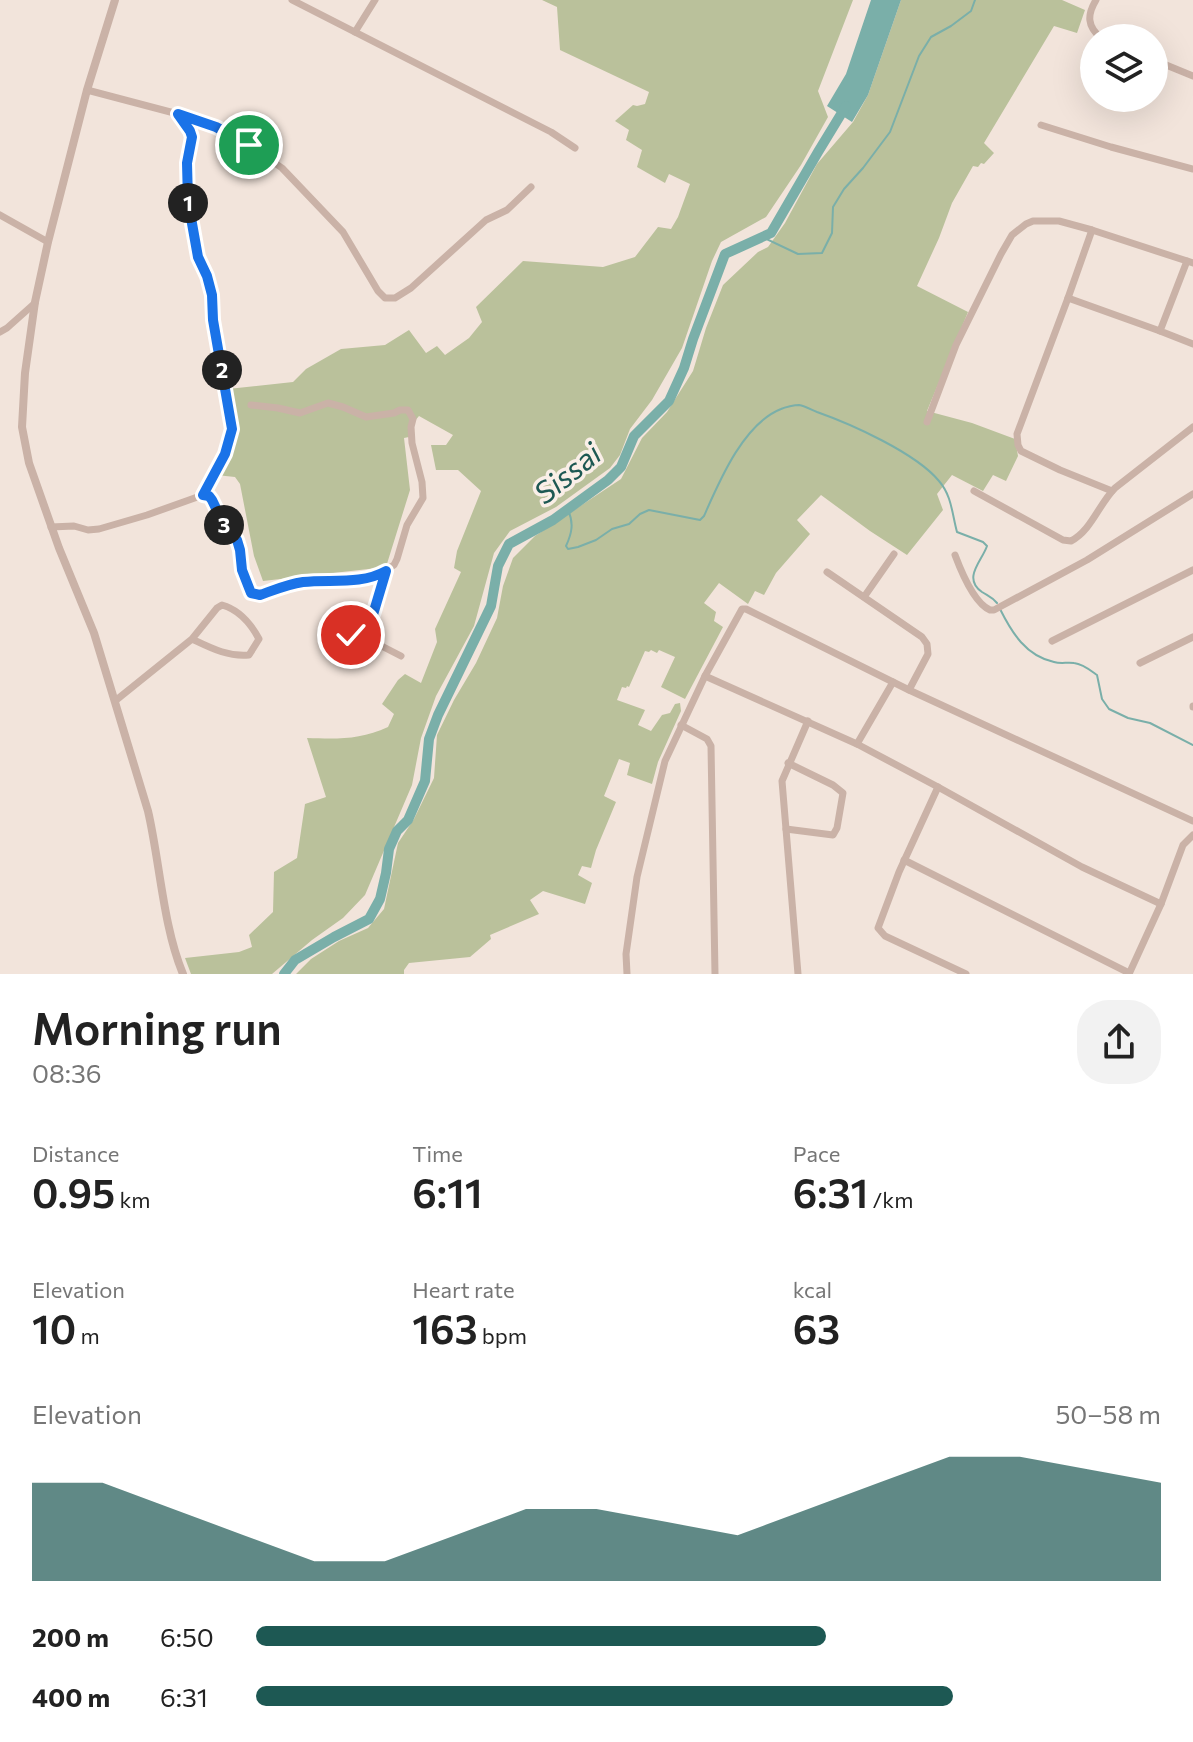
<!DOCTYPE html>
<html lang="en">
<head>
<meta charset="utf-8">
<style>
	body { margin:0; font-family:Commissioner,sans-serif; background:#f2f2f2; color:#222; height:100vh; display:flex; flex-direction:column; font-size:30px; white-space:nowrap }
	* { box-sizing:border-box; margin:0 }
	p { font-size:26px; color:#767676 }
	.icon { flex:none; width:44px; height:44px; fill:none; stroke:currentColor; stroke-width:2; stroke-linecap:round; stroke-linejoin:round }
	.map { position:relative; height:974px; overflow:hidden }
	.panel { display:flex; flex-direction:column; background:#fff; flex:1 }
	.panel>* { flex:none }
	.controls { position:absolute; left:1080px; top:24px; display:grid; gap:16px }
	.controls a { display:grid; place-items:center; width:88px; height:88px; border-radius:50%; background:#fff; box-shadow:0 8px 32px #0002; font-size:40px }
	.pin { position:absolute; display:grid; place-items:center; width:68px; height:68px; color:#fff; margin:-34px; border:4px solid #fff; border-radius:50%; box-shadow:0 2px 8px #0007 }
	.km { position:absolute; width:40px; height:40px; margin:-20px; border-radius:50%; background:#222; color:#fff; font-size:22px; line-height:40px; text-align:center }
	.round { display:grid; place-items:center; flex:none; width:84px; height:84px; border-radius:32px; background:#f2f2f2 }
	.head { display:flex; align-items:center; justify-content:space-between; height:136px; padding:0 32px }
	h1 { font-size:44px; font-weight:600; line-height:60px }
	.stats { display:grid; grid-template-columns:repeat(3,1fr); gap:12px; height:136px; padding:8px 32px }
	.stats div { display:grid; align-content:center }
	.stats b { font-size:40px; font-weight:600 }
	.stats small { font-size:22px; font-weight:400 }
	.stats p { font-size:22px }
	.chart { height:224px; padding:16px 32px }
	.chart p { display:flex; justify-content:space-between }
	.chart svg { width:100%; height:144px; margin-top:8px; fill:#1d5853; opacity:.7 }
	ul { padding:0 32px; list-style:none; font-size:26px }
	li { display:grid; grid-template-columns:128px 96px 1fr; align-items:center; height:60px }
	li i { height:20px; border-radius:10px; background:#1d5853 }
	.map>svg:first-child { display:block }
</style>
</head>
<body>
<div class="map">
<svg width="1193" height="974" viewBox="0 0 1193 974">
	<rect width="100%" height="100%" fill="#f2e4db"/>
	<g fill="#bac19b">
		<path d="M542 0H853L818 91 828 117 801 165 766 217 721 242 712 261 682 348 652 400 630 429 620 455 610 468 556 507 510 531 494 553 474 626 436 696 421 738 412 785 365 895 343 918 312 940 272 974H191L185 958 239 952 252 947 249 935 273 912 274 872 297 858 305 804 326 797 307 738C337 739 360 740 388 727L394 714 382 704 398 680 405 674 421 683 437 642 435 629 461 572 454 568 457 551 481 491 458 470H436L431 445H446L453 435 419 416 409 428V437L404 438 410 490 386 567 263 581 254 556 240 484 235 477 216 475 235 429 228 389 293 382 306 369 341 349 385 345 409 330 426 353 437 346 445 355 469 338 482 322 476 307 523 261 603 267 635 257 658 227 671 229 678 217 690 184 669 174 665 183 637 167 642 150 626 140 629 130 615 121 633 105 637 106 645 104 649 92 560 50 557 7Z"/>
		<path d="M901 0H1062L1085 10 1077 33 1054 26 984 143 994 153 984 164 981 163 978 167 973 166 952 203 939 238 917 286 968 312 927 411 972 423 1015 439 1018 456 1006 481 993 475 983 491 952 475 937 494 943 510 907 555 870 531 821 495 797 520 810 534 776 573 764 595 755 591 748 604 719 583 704 603 716 612 714 621 723 627 685 699 661 687 675 657 659 650 657 653 651 650 649 652 645 651 629 687 627 686 626 688 622 687 617 700 645 710 638 725 651 731 662 715 670 713 675 704 680 703 681 711 658 762 652 784 627 775 630 763 619 759 604 796 616 802 596 850 591 868 582 866 578 875 592 883 585 904 543 891 530 900 539 914 490 935 491 939 470 957 409 963 404 970V974H296L311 959 339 941 368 928 384 909 398 843 414 819 434 778 437 735 454 700 476 663 497 618 503 586 513 558 535 536 621 479 642 438 667 412 693 371 706 328 723 285 758 252 768 247 785 223 817 164 853 122 868 95Z"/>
	</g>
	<path fill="#7aafa9" d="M871 0H901L868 95 852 122 827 106 846 74Z"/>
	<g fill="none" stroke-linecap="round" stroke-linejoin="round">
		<g stroke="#7aafa9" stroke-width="2">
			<path d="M762 237 798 254 822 253 832 233 833 207 844 189 863 168 890 132 919 56 931 37 951 26 971 11 975 0"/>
			<path d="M568 510C574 523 572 533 566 546L568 549 578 547 596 540 612 529 629 524 640 514 649 510 700 520 704 516C719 482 743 424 781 409 785 407 795 405 799 405 805 406 812 410 817 412 851 424 916 453 939 481 952 496 952 514 957 532L983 542 987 546C982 561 962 578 982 592 988 596 992 597 997 603"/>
			<path d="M1000 609C1012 633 1026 656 1054 662 1061 664 1067 662 1074 663 1083 664 1090 670 1097 675L1102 699 1109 709 1128 718 1150 723 1193 745"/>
		</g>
		<path stroke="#7aafa9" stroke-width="10" d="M284 974 295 960 334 937 369 919 380 899 386 873 389 849 397 831 408 820 425 781 429 739 438 715 491 606 498 566 509 544 553 520 608 480 621 467 634 436 669 401 684 368 693 339 725 254 771 233 818 152 846 106"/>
		<g stroke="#cab2a7" stroke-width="7">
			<path d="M292 0 551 132 575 148"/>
			<path d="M1096 0C1087 15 1087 26 1101 38"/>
			<path d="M355 32 375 0"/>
			<path d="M1154 60 1193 76"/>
			<path d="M87 90 178 114 216 127 249 145 282 168 343 232 378 291 385 298H395L411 288 486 220 507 210 531 187"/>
			<path d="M179 116 190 131 192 137 187 163 188 201 198 257 207 276 212 295 219 356 232 429 225 454 203 495"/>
			<path d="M1041 125 1111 147 1193 169"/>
			<path d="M0 215 48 242"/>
			<path d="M1092 230 1068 298 1160 331"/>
			<path d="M1187 261 1160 331 1193 344"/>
			<path d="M1068 298 1017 434 1018 445 1021 451 1060 470 1112 491"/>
			<path d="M0 332 7 328 35 303"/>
			<path d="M927 422 956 345 1001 254 1012 235 1026 224 1033 221H1059L1092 230 1193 263"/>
			<path d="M974 491 1063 540 1071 541C1091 531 1099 504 1115 488L1193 427"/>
			<path d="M51 527 74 526 88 530 99 529 147 515 203 495 209 496 212 500 226 529 237 540 240 550 242 570 251 593 256 595 299 582 337 581 376 576 394 565 397 559 407 525 423 498 422 482 412 443 411 427 413 419 408 410H400L394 413 366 417 343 407 328 403 300 413 278 408 251 405"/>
			<path d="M955 555C961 571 974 603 990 610H994L1087 560 1193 494"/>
			<path d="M386 571 366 638 401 656"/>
			<path d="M827 572 922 637 927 644 928 654 909 690"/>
			<path d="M864 597 894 554"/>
			<path d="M334 632 366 638"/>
			<path d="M1052 641 1193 570"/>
			<path d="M1140 663 1193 637"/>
			<path d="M705 676 857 744 938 787 1082 867 1161 904"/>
			<path d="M115 701 192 639 217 608 222 605C240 610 251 624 259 639L249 655C228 657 211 648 192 639"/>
			<path d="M1193 707V706"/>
			<path d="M681 725 707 739 711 746 715 974"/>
			<path d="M857 744 893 682"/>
			<path d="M938 787 899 872 878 928 885 936 966 974"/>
			<path d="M786 829 833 835 837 828 843 793 833 785 788 763"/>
			<path d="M904 860 1129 973"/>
			<path d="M627 974 626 954 637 877 665 761 705 676 742 609H746L909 690 1193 821"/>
			<path d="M798 974 782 781 808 721"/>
			<path d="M1129 974 1161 904 1183 845 1193 835"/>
		</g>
		<path stroke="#cab2a7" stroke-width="8" d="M115 0 87 90 48 242 35 302 25 373 22 427 29 463 59 548 94 633 148 811C160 863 163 926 183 974"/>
	</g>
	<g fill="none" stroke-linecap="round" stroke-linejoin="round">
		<g stroke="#fff" stroke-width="16">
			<path id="route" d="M249 145 216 127 178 114 190 131 192 137 187 163 188 201 198 257 207 276 212 295 213 320 232 429 225 454 203 495 209 496 212 500 226 529 237 540 240 550 242 570 251 593 260 595C274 590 288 584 303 582 331 579 361 585 386 571L366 638 351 635"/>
		</g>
		<use href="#route" stroke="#1a73e8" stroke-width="10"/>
	</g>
	<g text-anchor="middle" stroke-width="7" stroke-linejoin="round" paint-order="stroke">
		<g font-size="30" font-style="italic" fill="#1d5853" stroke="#faefe8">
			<text transform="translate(568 474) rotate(-39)" y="10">Sissai</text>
		</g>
	</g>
</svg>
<div class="controls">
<a><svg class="icon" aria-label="layers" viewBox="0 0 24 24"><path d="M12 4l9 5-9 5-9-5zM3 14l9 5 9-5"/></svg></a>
</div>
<div class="pin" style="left:249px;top:145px;background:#1e9e55"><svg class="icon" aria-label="arrive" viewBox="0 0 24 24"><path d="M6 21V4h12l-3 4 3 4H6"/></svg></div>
<div class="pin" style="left:351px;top:635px;background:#d93025"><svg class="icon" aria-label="check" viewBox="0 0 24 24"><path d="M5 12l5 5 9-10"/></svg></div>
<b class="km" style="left:188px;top:203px">1</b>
<b class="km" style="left:222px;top:370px">2</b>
<b class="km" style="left:224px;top:525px">3</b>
</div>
<section class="panel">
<div class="head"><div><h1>Morning run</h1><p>08:36</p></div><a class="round"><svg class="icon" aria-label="share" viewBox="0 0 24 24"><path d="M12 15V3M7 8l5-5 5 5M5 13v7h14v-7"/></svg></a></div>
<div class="stats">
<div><p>Distance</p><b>0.95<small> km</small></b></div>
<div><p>Time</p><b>6:11</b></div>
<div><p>Pace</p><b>6:31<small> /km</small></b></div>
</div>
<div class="stats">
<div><p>Elevation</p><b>10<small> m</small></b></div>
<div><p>Heart rate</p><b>163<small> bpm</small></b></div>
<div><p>kcal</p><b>63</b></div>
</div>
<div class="chart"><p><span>Elevation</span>50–58 m</p>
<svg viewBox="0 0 160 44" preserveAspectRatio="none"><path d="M0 44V14L10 14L20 22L30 30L40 38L50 38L60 30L70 22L80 22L90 26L100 30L110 22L120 14L130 6L140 6L150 10L160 14V44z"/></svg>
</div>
<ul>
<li><b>200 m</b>6:50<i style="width:63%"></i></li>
<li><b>400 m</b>6:31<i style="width:77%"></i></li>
</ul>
</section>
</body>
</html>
